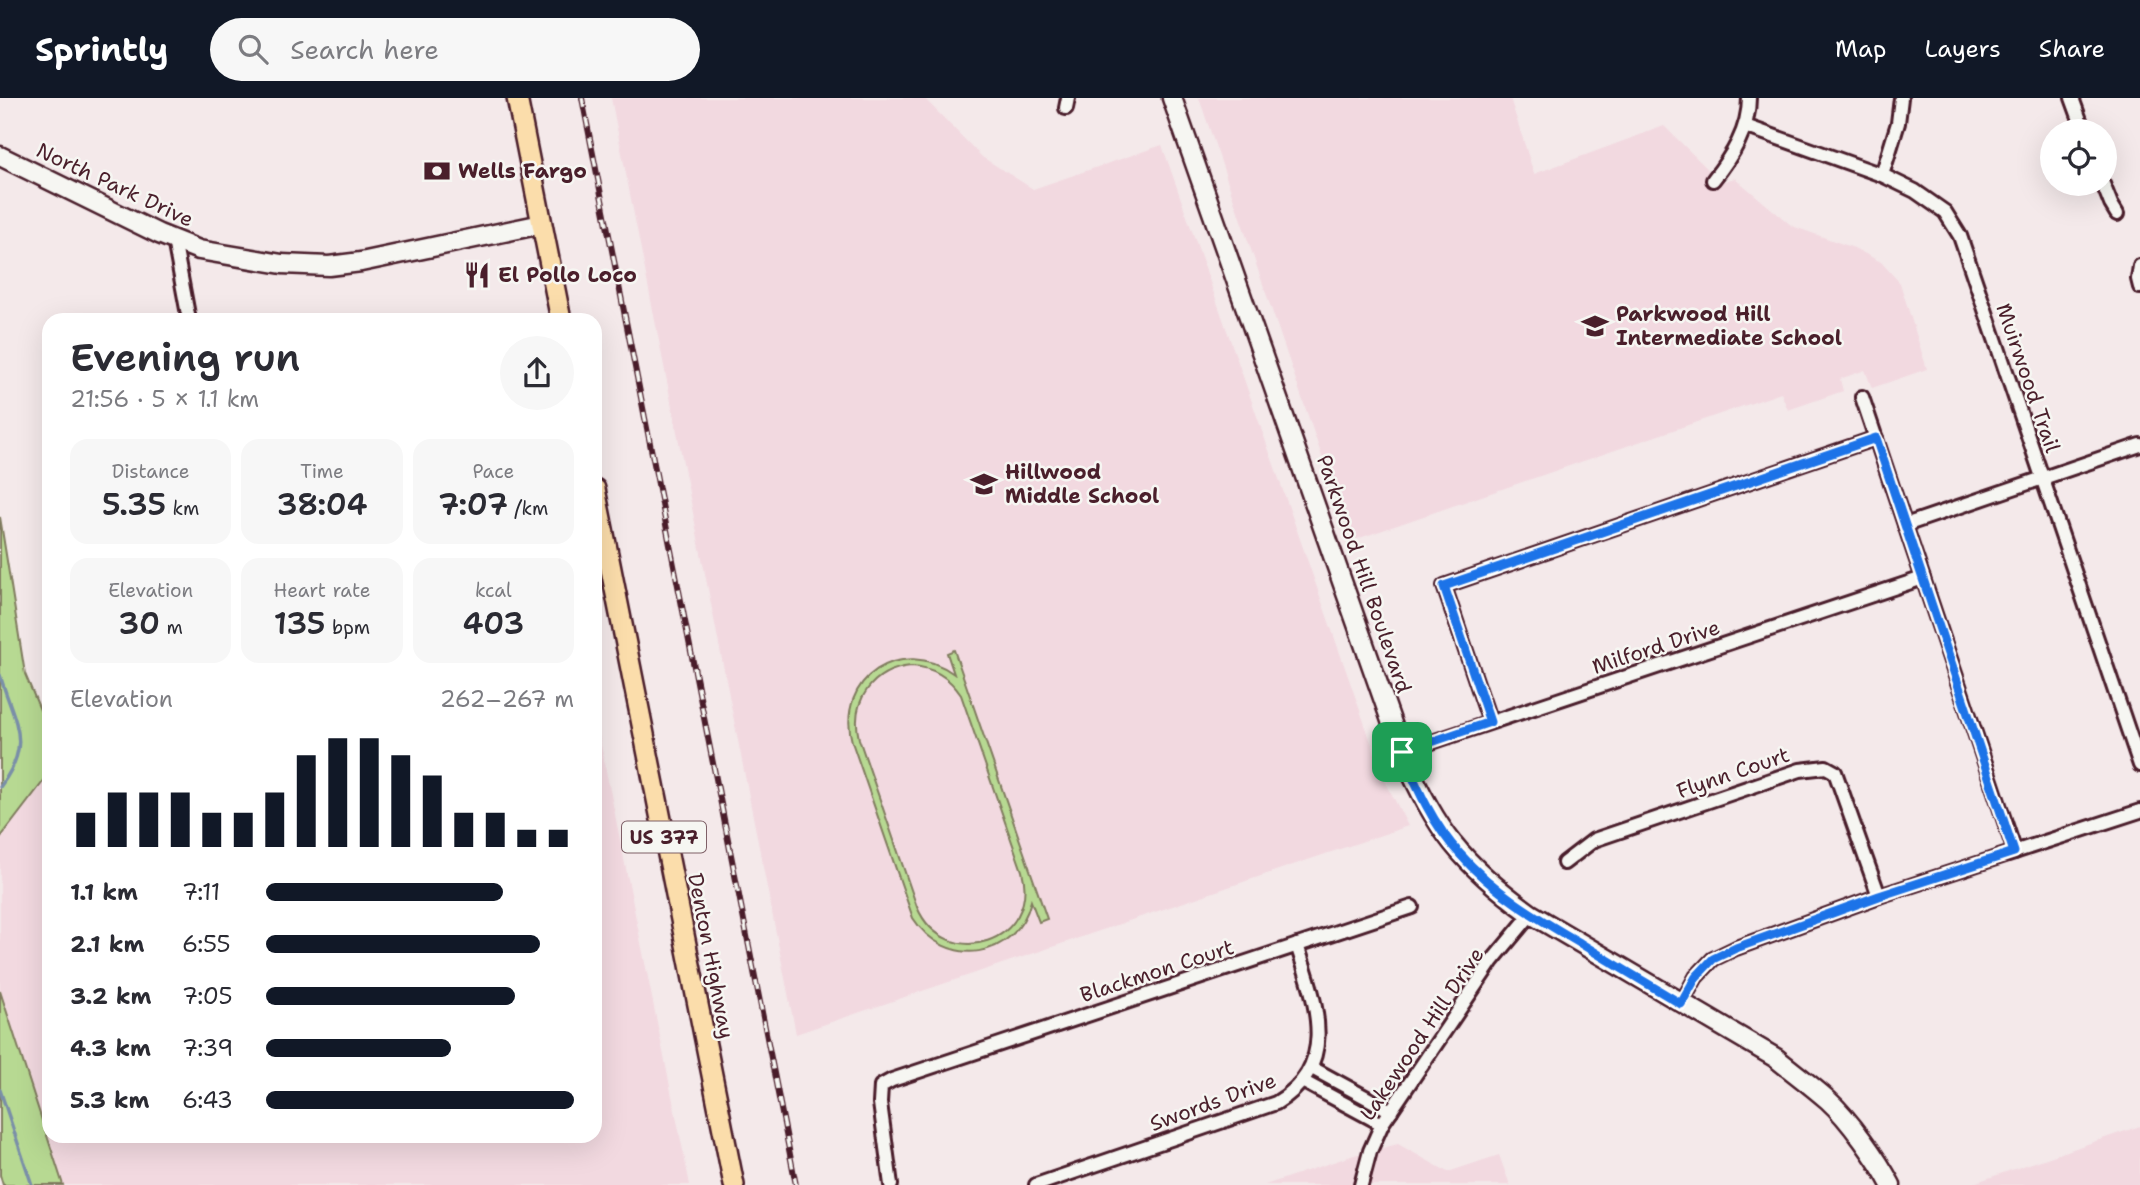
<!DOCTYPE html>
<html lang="en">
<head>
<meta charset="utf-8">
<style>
	body { margin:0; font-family:"Shantell Sans",sans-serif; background:#f7f7f7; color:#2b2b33; height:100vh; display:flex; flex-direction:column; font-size:26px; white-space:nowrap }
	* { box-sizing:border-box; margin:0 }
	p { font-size:23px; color:#7c7c81 }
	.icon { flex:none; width:38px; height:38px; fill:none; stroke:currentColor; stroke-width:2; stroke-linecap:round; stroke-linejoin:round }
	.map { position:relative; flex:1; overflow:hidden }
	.details { position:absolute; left:42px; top:215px; width:560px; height:830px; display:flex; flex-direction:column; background:#fff; border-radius:21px; box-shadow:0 7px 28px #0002 }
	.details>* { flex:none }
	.fabs { position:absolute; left:2040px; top:21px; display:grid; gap:14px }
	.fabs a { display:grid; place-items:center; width:77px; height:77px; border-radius:50%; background:#fff; box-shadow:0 7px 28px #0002; font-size:35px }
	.pin { position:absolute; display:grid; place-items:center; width:60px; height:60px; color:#fff; margin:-30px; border-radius:14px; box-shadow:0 4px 10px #0006 }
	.round { display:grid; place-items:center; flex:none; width:74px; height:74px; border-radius:37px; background:#f7f7f7 }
	.headline { display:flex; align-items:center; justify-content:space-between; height:119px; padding:0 28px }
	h1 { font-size:38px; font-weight:600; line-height:52px }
	.stats { display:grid; grid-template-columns:repeat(3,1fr); gap:10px; height:119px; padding:7px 28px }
	.stats div { display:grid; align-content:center; border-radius:18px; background:#f7f7f7; text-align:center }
	.stats b { font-size:30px; font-weight:600 }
	.stats small { font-size:19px; font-weight:400 }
	.stats p { font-size:19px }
	.chart { height:196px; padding:14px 28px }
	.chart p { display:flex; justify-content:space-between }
	.chart svg { width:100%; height:126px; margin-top:7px; stroke:#111827; stroke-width:6 }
	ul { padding:0 28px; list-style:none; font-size:23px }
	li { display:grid; grid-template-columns:112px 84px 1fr; align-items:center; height:52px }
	li i { height:18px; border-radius:9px; background:#111827 }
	header { display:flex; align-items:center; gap:42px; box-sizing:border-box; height:98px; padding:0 35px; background:#111827; color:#fff }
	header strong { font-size:33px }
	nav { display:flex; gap:38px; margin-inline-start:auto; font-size:24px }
	.search { width:490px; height:63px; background:#f7f7f7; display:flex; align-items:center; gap:18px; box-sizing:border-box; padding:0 24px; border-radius:38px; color:#7c7c81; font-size:26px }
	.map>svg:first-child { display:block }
</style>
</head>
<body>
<header>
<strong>Sprintly</strong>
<div class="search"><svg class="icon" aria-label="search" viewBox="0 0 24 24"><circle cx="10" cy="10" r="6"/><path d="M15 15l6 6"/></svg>Search here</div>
<nav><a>Map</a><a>Layers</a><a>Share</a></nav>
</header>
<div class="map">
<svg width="2140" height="1087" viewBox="0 0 2140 1087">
	<rect width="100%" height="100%" fill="#f4e9ea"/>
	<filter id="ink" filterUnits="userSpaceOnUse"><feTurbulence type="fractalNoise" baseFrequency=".0143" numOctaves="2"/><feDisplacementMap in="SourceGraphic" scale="14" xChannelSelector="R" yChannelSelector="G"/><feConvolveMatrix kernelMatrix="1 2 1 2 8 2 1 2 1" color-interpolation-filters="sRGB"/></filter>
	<g filter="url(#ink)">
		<g fill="#f2d9e0">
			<path d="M611 0H924L982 59 1033 91 1162 47 1384 681 1408 728 796 936Z"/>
			<path d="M1199 0H1510L1534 76 1664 28 1721 84 1735 80 1792 128 1854 150 1881 164 1900 185 1927 271 1872 290 1865 272 1840 281 1843 293 1788 312 1781 295 1351 443Z"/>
			<path d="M595 618 690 1087H63L0 893V740L49 676V1038H595Z"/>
			<path d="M2140 1028V1087H1968Z"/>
			<path d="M1398 1046 1448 1074 1499 1057 1510 1087H1265L1354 1057Z"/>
		</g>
		<g fill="#b7d992" stroke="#807c5e" stroke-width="2" fill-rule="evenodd">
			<path d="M0 419 25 576 40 612 49 608V676L0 740Z"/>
			<path d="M954 552 1047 821 1039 824 1031 803C1016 862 946 872 913 820L852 644C835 580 902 537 954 576L947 555ZM911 568C933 569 949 579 961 597L1022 773C1041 844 946 876 917 809L859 641C850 603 872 572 911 568Z"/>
			<path d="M0 893 63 1087H3L0 1077Z"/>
		</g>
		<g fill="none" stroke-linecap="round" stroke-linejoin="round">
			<g stroke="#7a8fa8" stroke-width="3.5">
				<path d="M0 577C14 625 34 644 0 689"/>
				<path d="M0 992 32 1087"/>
			</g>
			<g stroke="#4a1f2b" stroke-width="18">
				<g id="street">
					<path d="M2072 0 2084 33"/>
					<path d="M1066 10 1068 0"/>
					<path d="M1745 28 1882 77 1915 93 1945 114 1960 138 2140 667"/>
					<path d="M1882 77 1898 25 1901 0"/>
					<path d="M1713 82C1732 58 1749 32 1749 0"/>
					<path d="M2103 86 2111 106 2117 116"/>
					<path d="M174 142 189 222"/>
					<path d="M2140 168 2138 181 2140 189"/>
					<path d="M1862 299 2015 754"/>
					<path d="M1905 427 2140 347"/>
					<path d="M1490 624 1444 488 1876 340"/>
					<path d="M1402 654 1923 480"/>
					<path d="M1564 765 1594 742 1800 672 1826 669 1835 674 1879 798"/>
					<path d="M1681 906 1696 879 1713 861 1736 850 1879 798 2140 713"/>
					<path d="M1312 970 1391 1013"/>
					<path d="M1304 984 1382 1026"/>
					<path d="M891 1087 880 1005 881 988 892 982 1412 809"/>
					<path d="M1036 1087 1276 1005C1340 967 1316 905 1297 847"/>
					<path d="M1361 1087 1370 1053 1382 1026 1492 863 1531 816"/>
				</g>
			</g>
			<g stroke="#4a1f2b" stroke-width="23">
				<g id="secondary">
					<path d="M1172 0 1402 654C1435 732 1462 766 1531 816L1776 960C1793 974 1811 987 1828 1002 1849 1021 1878 1062 1891 1087"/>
					<path d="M0 58 159 136 199 152 282 166 329 168 361 164 542 126"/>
				</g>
			</g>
			<g stroke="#4a1f2b" stroke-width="24">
				<g id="primary">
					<path d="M517 0 561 222"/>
					<path d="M595 391 734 1087"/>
				</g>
			</g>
			<use href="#street" stroke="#f6f6f2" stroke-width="12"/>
			<use href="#secondary" stroke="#f6f6f2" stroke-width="18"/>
			<use href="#primary" stroke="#fbddab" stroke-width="19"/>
			<g stroke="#4a1f2b" stroke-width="6">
				<path id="rail" d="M582 0 796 1087"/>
			</g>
			<use href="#rail" stroke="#f6f6f2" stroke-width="3.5" stroke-dasharray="10" stroke-linecap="butt"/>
		</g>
	</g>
	<g fill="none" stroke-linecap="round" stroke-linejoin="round" filter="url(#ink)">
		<g stroke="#fff" stroke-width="14">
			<path id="route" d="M1876 340 2014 754 1879 798 1736 850 1713 861 1696 879 1681 906C1648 886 1614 866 1580 845 1537 820 1493 794 1460 756 1433 727 1417 690 1402 654L1490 624 1444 488Z"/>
		</g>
		<use href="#route" stroke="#1a73e8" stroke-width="9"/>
	</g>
	<defs>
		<g id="bank-bare" transform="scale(2.1)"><path d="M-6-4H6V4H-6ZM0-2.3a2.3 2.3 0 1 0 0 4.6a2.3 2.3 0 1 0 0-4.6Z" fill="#4a1f2b" stroke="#f6f6f2" stroke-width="2.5" paint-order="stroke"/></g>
		<g id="restaurant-bare" transform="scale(2.1)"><path d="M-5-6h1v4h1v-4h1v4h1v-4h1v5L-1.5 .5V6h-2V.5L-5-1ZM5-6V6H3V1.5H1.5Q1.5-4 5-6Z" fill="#4a1f2b" stroke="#f6f6f2" stroke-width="2.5" paint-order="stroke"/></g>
		<g id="school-bare" transform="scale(2.1)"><path d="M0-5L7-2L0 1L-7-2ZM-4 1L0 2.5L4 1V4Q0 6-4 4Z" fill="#4a1f2b" stroke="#f6f6f2" stroke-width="2.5" paint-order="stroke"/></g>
	</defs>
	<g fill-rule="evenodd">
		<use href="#bank-bare" x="437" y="73"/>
		<use href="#restaurant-bare" x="477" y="177"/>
		<use href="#school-bare" x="1595" y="228"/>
		<use href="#school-bare" x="984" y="386"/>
	</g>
	<g text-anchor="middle" stroke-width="5" stroke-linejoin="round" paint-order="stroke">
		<rect fill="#f6f6f2" stroke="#7e6067" stroke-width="2" x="622" y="723.5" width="84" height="31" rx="5"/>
		<g font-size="19" font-weight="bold" fill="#4a1f2b">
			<text x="664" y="746">US 377</text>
		</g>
		<g font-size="21" font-weight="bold" fill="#4a1f2b" stroke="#f6f6f2" text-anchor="start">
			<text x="458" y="80">Wells Fargo</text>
			<text x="498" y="184">El Pollo Loco</text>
			<text x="1616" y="223">Parkwood Hill<tspan x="1616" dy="24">Intermediate School</tspan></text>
			<text x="1005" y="381">Hillwood<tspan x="1005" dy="24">Middle School</tspan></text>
		</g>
		<g font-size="21" fill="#4a1f2b" stroke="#f6f6f2">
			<text transform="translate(115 87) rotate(25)" y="7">North Park Drive</text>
			<text transform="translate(2028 280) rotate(71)" y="7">Muirwood Trail</text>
			<text transform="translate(1364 476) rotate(71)" y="7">Parkwood Hill Boulevard</text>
			<text transform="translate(1656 549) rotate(-18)" y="7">Milford Drive</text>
			<text transform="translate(1733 675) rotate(-19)" y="7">Flynn Court</text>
			<text transform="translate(711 858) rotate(79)" y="7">Denton Highway</text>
			<text transform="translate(1157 873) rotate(-18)" y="7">Blackmon Court</text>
			<text transform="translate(1422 936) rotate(-56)" y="7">Lakewood Hill Drive</text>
			<text transform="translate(1213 1004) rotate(-20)" y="7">Swords Drive</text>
		</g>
	</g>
</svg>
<div class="fabs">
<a><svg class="icon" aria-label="locate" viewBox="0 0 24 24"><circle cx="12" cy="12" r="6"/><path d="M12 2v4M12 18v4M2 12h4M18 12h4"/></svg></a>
</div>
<div class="pin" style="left:1402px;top:654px;background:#1e9e55"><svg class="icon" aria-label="arrive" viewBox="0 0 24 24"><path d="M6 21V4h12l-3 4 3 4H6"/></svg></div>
<section class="details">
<div class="headline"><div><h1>Evening run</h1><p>21:56 · 5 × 1.1 km</p></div><a class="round"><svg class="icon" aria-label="share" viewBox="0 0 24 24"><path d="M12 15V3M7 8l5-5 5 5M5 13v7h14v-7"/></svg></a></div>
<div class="stats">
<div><p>Distance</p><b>5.35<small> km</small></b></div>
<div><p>Time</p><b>38:04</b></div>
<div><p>Pace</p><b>7:07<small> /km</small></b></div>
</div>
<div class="stats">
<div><p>Elevation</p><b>30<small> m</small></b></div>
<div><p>Heart rate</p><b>135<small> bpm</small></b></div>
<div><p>kcal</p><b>403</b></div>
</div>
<div class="chart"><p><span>Elevation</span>262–267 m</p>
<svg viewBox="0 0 160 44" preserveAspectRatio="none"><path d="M5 44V32M15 44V25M25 44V25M35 44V25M45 44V32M55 44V32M65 44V25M75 44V12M85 44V6M95 44V6M105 44V12M115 44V19M125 44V32M135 44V32M145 44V38M155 44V38"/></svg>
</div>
<ul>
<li><b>1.1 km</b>7:11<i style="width:77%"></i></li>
<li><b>2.1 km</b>6:55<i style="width:89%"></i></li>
<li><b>3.2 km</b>7:05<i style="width:81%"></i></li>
<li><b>4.3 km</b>7:39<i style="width:60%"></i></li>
<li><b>5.3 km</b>6:43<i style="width:100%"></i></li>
</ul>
</section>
</div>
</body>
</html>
